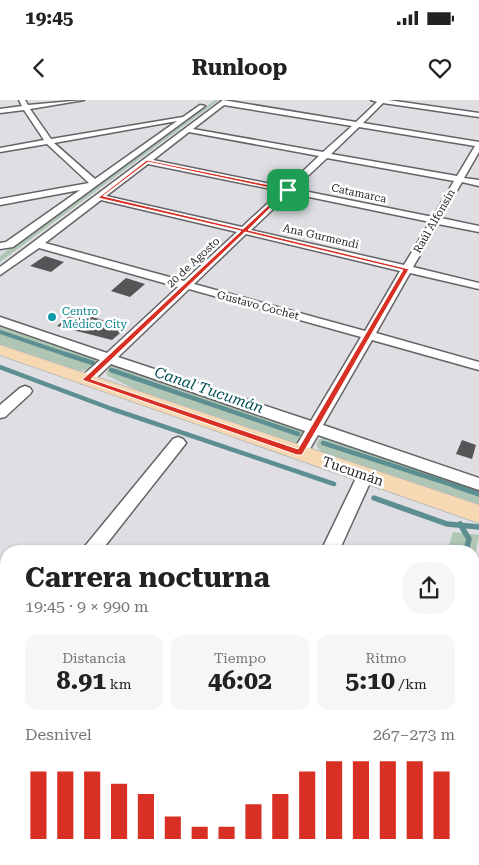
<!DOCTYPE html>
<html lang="es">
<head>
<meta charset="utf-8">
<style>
	body { margin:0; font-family:"Roboto Serif",serif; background:#f6f6f6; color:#222; height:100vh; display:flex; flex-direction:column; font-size:19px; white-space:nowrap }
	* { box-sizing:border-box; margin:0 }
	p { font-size:16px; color:#767676 }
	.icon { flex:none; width:28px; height:28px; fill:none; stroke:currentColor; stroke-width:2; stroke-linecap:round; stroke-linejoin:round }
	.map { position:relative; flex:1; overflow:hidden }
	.side { position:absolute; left:0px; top:445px; width:480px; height:320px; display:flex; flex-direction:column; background:#fff; border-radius:20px 20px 0 0; box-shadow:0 1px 4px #0004 }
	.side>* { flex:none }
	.pin { position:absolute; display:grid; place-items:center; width:42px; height:42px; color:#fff; margin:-21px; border-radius:10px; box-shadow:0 2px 8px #0006 }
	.round { display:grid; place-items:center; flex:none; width:52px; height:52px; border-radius:20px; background:#f6f6f6 }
	.headline { display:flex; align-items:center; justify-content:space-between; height:85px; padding:0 25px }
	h1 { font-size:28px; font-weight:700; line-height:38px }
	.metrics { display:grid; grid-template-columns:repeat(3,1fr); gap:8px; height:85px; padding:5px 25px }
	.metrics div { display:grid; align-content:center; border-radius:12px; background:#f6f6f6; text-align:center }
	.metrics b { font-size:25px; font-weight:700 }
	.metrics small { font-size:14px; font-weight:400 }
	.metrics p { font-size:14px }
	.chart { height:140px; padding:10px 25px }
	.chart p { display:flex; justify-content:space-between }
	.chart svg { width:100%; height:90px; margin-top:5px; stroke:#d93025; stroke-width:6 }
	.status { display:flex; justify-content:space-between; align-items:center; height:35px; padding:0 25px; background:#fff; direction:ltr }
	.status svg { height:14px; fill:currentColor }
	header { display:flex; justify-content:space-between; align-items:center; height:65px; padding:0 25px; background:#fff; font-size:22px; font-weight:700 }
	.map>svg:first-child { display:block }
</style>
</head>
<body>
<div class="status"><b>19:45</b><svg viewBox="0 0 49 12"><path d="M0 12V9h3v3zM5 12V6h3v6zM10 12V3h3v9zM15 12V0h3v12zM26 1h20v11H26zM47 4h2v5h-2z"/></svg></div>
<header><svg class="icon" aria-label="back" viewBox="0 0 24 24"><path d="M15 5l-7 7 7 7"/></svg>Runloop<svg class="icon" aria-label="heart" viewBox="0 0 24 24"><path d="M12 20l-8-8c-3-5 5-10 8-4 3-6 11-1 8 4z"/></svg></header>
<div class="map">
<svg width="479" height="765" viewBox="0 0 479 765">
	<rect width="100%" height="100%" fill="#dfdfe3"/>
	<g fill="#aec6b3">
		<path d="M215 0H219L0 162V156L20 140Z"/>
		<path d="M0 225 59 247 94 258 98 262 93 269 78 271 69 269 0 245Z"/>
		<path d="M112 265 306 330 304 340 296 343 284 342 151 297 108 276 106 273Z"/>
		<path d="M329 337 479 386V406L333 359 321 352 316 345 319 339Z"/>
		<path d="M453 432 479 435 474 461V451H447Z"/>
		<path d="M212 759H395L394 765H210Z"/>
	</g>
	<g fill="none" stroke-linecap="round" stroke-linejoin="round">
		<path stroke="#5d8e91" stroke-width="4" d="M0 232 68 255"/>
		<g stroke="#5d8e91" stroke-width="4.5">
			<path d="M65 254 93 263"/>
			<path d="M0 267 112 309 334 384"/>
			<path d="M111 270 298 334"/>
			<path d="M323 343 459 387"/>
		</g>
		<g stroke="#5d8e91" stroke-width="5.5">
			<path d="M455 386 479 394"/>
			<path d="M374 398 447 424 479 427"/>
			<path d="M460 424 469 439 466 451"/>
		</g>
		<path stroke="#5d8e91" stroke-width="7" d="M378 765 380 759"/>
	</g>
	<g fill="#555558">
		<path d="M45 156 64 162 51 172 30 166Z"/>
		<path d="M126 178 145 184 130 197 111 191Z"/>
		<path d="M75 211 126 228 112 240 57 226Z"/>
		<path d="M462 340 476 345 472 359 456 354Z"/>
	</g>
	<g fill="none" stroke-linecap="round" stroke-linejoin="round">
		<g stroke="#646467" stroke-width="3">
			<g id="minor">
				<path d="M19 0H25L28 5 84 0 30 9 51 39 183 17 200 5 205 6 13 147 0 149V143L6 142 80 90 0 105V99L89 83 47 44 0 52V48L44 40 24 10 0 13V9L22 6ZM177 21 95 79 54 43Z"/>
				<path d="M223 0 356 22 377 2 371 0H388L479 13V17L383 3 363 23 479 42V52L464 78 479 80V86L462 82 441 118 479 126V132L438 124 413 167 479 183V189L410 173 376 233 479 262V270L372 240 323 325 479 378V390L318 335 305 357H295L292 353 305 331 111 264 91 283H81L79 280 81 277 100 260 0 225V217L107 253 178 187 39 148 0 175V167ZM224 5 352 26 323 52 193 29ZM359 27 475 46 457 76 331 54ZM189 32 319 56 286 87 153 60ZM327 58 454 81 433 117 294 89ZM148 64 281 91 242 127 106 96ZM290 93 430 122 404 165 251 130ZM101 100 237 132 184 181 45 143ZM246 134 400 171 365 231 194 184ZM189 189 361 237 311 321 118 257Z"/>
				<path d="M25 286 30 288 32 291 30 294 5 317 0 318V305L20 288Z"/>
				<path d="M178 337 183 339 186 343 183 347 101 451H81L173 339Z"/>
				<path d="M365 370 371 372 373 376 339 451H321L359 372Z"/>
				<path d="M6 544V570L0 572V546Z"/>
				<path d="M174 759H200L197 765H171Z"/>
			</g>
		</g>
		<g stroke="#bbb" stroke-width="2">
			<path id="major" d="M0 245 479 405V423L0 255Z"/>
		</g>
		<use href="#minor" fill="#fff" fill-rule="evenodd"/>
		<use href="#major" fill="#f6d9b2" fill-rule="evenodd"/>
	</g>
	<path fill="#d93025" stroke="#fff" fill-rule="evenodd" d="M147 60 289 89 248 130 409 169 302 355H297L82 280 241 131 98 98ZM148 62 284 91 243 129 103 96ZM245 132 403 170 298 349 91 279Z"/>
	<circle fill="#0f9aa8" stroke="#fff" stroke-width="2" cx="52" cy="217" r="5"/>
	<g text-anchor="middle" stroke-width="5" stroke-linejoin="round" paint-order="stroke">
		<g font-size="11" fill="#29292a" stroke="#fff">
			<text transform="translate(359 93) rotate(12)" y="4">Catamarca</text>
			<text transform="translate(434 121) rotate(-60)" y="4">Raúl Alfonsín</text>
			<text transform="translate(321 136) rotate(13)" y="4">Ana Gurmendi</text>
			<text transform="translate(193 162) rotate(-43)" y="4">20 de Agosto</text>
			<text transform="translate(258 205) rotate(15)" y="4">Gustavo Cochet</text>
		</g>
		<g font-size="11" fill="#0d838f" stroke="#fff" text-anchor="start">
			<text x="62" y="215">Centro<tspan x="62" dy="13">Médico City</tspan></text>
		</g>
		<g font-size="14" fill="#29292a" stroke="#fff">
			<text transform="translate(353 371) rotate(19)" y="5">Tucumán</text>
		</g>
		<g font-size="15" font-style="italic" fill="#014f54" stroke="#fff">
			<text transform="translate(209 290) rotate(19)" y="5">Canal Tucumán</text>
		</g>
	</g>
</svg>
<div class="pin" style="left:288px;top:90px;background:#1e9e55"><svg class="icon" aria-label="arrive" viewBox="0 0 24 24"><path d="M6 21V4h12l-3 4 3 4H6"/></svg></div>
<section class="side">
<div class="headline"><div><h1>Carrera nocturna</h1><p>19:45 · 9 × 990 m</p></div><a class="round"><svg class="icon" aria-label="share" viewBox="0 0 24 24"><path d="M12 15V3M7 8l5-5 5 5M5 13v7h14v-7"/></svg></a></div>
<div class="metrics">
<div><p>Distancia</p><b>8.91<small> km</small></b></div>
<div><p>Tiempo</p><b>46:02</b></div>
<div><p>Ritmo</p><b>5:10<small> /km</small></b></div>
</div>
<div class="chart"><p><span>Desnivel</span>267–273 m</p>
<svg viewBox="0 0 160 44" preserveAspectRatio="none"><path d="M5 44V11M15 44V11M25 44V11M35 44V17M45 44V22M55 44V33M65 44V38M75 44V38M85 44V27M95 44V22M105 44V11M115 44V6M125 44V6M135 44V6M145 44V6M155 44V11"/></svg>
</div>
</section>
</div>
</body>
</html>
